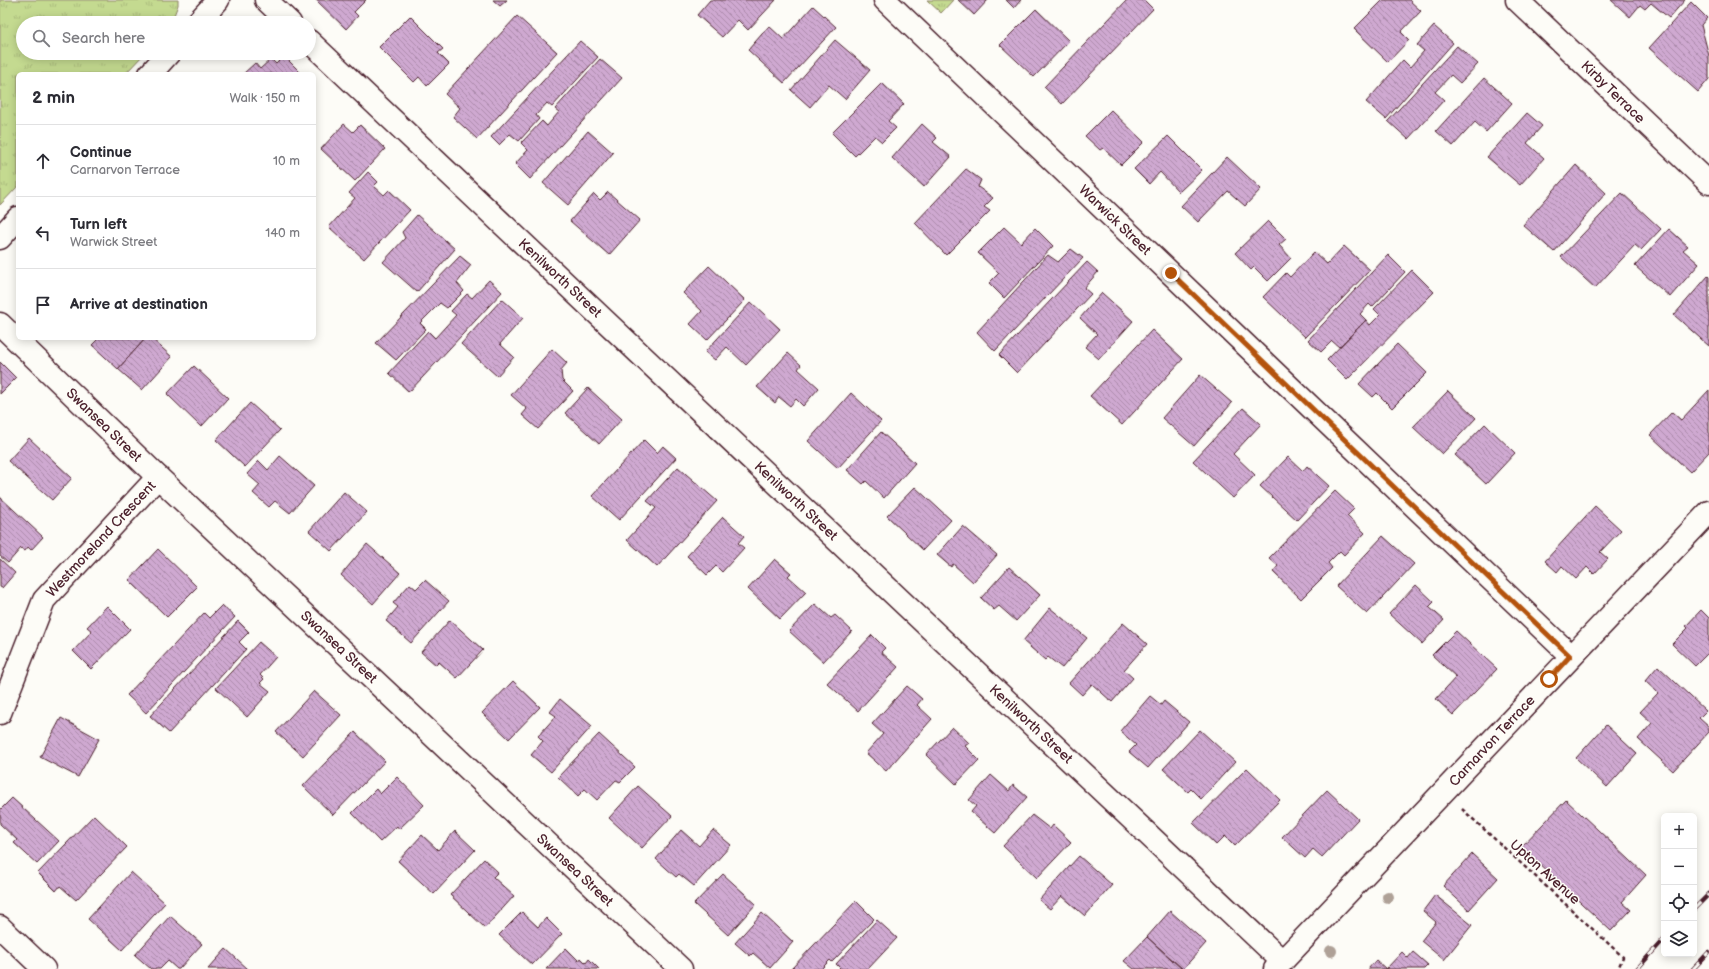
<!DOCTYPE html>
<html lang="en">
<head>
<meta charset="utf-8">
<style>
  body { margin:0; font-family:"Balsamiq Sans",sans-serif; background:#f7f7f7; color:#2b2b33 }
  .controls { position:absolute; right:12px; bottom:12px; display:grid; overflow:hidden; border-radius:6px; box-shadow:0 2px 10px #0003 }
  .controls button { width:36px; height:36px; display:grid; place-items:center; padding:0; border:0; border-bottom:1px solid #e1e1e2; background:#fff; color:#2b2b33; font:20px sans-serif }
  .stop { position:absolute; width:12px; height:12px; margin:-9px; border:3px solid #b45309; border-radius:50%; background:#fff }
  .stop.end { background:#b45309; border-color:#fff; box-shadow:0 1px 4px #0008 }
  .list { margin:0; padding:0; list-style:none }
  h2 { display:flex; justify-content:space-between; align-items:center; height:52px; margin:0; padding:0 16px; font-size:17px }
  h2 small { font-size:13px; font-weight:400; color:#7c7c81 }
  .list li { display:grid; grid-template-columns:26px 1fr auto; gap:12px; align-items:center; box-sizing:border-box; height:72px; padding:0 16px; border-top:1px solid #e1e1e2 }
  .list b { display:block; font-size:15px; white-space:nowrap }
  .list p { margin:0; font-size:13px; white-space:nowrap; color:#7c7c81 }
  .list em { font-size:13px; font-style:normal; color:#7c7c81 }
  .icon { flex:none; width:22px; height:22px; fill:none; stroke:currentColor; stroke-width:2; stroke-linecap:round; stroke-linejoin:round }
  .map { position:relative; flex:none; width:1709px; height:969px; overflow:hidden }
  .search { position:absolute; background:#fff; box-shadow:0 2px 10px #0003; left:16px; top:16px; width:300px; height:44px; display:flex; align-items:center; gap:10px; box-sizing:border-box; padding:0 14px; border-radius:22px; color:#7c7c81; font-size:15px }
  .panel { position:absolute; background:#fff; box-shadow:0 2px 10px #0003; left:16px; top:72px; width:300px; height:268px; border-radius:6px }
  .map>svg:first-child { display:block }
  .grass { fill:url(#grass-tufts); stroke:#877c5e }
  .building { fill:url(#building-back-hatch); stroke:#4a1f2b }
  .lines { fill:none; stroke-linecap:round; stroke-linejoin:round }
  .minor-casing { stroke:#4a1f2b; stroke-width:25 }
  .path { stroke:#4a1f2b; stroke-width:2.5; stroke-dasharray:4 3; stroke-linecap:butt }
  .minor { stroke:#fdfcf7; stroke-width:22 }
  .rail-casing { stroke:#4a1f2b; stroke-width:4.5 }
  .rail { stroke:#fdfcf7; stroke-width:3; stroke-dasharray:9; stroke-linecap:butt }
  .tree { fill:#afa197 }
  .route { stroke:#b45309; stroke-width:5 }
  .labels { text-anchor:middle; dominant-baseline:central; stroke-width:3; stroke-linejoin:round; paint-order:stroke }
  .street-label { font-size:14px; fill:#4a1f2b; stroke:#fdfcf7 }
</style>
</head>
<body>
<div class="map">
<svg width="1709" height="969" viewBox="0 0 1709 969">
  <defs>
    <pattern id="grass-tufts" width="24" height="20" patternUnits="userSpaceOnUse"><rect width="24" height="20" fill="#c4da90"/><path d="M3 7l-1-3M5 7V3M7 7l1-3M15 17l-1-3M17 17v-4M19 17l1-3" fill="none" stroke="#aabb7c"/></pattern>
    <pattern id="building-back-hatch" width="6" height="6" patternUnits="userSpaceOnUse"><rect width="6" height="6" fill="#cfa9d1"/><path d="M-1 5l2 2M0 0l6 6M5-1l2 2" fill="none" stroke="#aa89aa"/></pattern>
  </defs>
  <rect width="100%" height="100%" fill="#fdfcf7"/>
  <filter id="ink" filterUnits="userSpaceOnUse"><feTurbulence type="fractalNoise" baseFrequency=".025" numOctaves="2"/><feDisplacementMap in="SourceGraphic" scale="8" xChannelSelector="R" yChannelSelector="G"/><feConvolveMatrix kernelMatrix="1 2 1 2 8 2 1 2 1" color-interpolation-filters="sRGB"/></filter>
  <g filter="url(#ink)">
    <g class="grass">
      <polygon points="0,0 178,0 178,5 171,23 23,23 23,53 145,53 125,74 18,74 18,186 0,205"/>
      <polygon points="927,0 953,0 941,13"/>
    </g>
    <g class="building">
      <polygon points="316,0 366,0 354,12 358,16 346,29"/>
      <polygon points="493,0 507,0 500,6"/>
      <polygon points="710,0 776,0 748,30 738,20 722,37 697,15"/>
      <polygon points="958,0 988,0 974,15"/>
      <polygon points="1006,0 1021,0 1014,8"/>
      <polygon points="1127,0 1144,0 1153,9 1062,104 1044,87"/>
      <polygon points="1383,0 1409,0 1421,11 1401,32 1409,40 1388,62 1354,29"/>
      <polygon points="1611,0 1685,0 1669,18 1651,3 1645,9 1640,5 1630,17"/>
      <polygon points="1691,2 1707,18 1701,25 1709,56 1709,79 1698,92 1649,48"/>
      <polygon points="813,6 836,27 784,83 748,50 769,26 783,39"/>
      <polygon points="1036,9 1069,41 1034,77 1000,45"/>
      <polygon points="410,16 443,49 438,53 449,64 427,86 419,77 414,82 379,47"/>
      <polygon points="517,16 557,52 477,139 453,117 460,108 445,94"/>
      <polygon points="1434,26 1453,43 1386,119 1366,102 1403,60 1410,67 1424,51 1417,45"/>
      <polygon points="835,40 870,70 845,99 829,85 810,107 791,90"/>
      <polygon points="580,41 598,57 552,107 547,103 536,115 539,119 519,141 510,134 499,145 491,137"/>
      <polygon points="1457,46 1478,64 1460,83 1451,75 1435,92 1444,100 1408,139 1388,121"/>
      <polygon points="284,56 302,74 243,74 255,63 260,69 271,59 276,64"/>
      <polygon points="600,59 622,78 530,179 515,164 528,150 521,143 542,121 547,126 559,112 555,109"/>
      <polygon points="1484,78 1512,103 1486,132 1475,122 1453,146 1436,131"/>
      <polygon points="882,83 904,104 888,121 896,128 882,142 875,136 855,156 832,133"/>
      <polygon points="1111,110 1144,142 1121,165 1103,148 1100,150 1085,136"/>
      <polygon points="1527,113 1542,126 1527,143 1544,158 1520,185 1487,157"/>
      <polygon points="344,124 353,132 360,125 385,149 355,181 321,149"/>
      <polygon points="922,124 937,138 933,142 951,157 924,187 892,158"/>
      <polygon points="588,131 613,153 568,205 543,183"/>
      <polygon points="1168,136 1202,170 1179,192 1160,172 1149,184 1134,169"/>
      <polygon points="1227,157 1261,189 1245,206 1228,191 1198,222 1181,206"/>
      <polygon points="1576,165 1606,193 1554,252 1523,225"/>
      <polygon points="966,169 981,180 978,187 993,198 984,207 990,211 946,255 915,223"/>
      <polygon points="368,172 378,182 374,186 384,195 389,190 410,210 364,259 329,227 355,198 349,193"/>
      <polygon points="608,192 640,220 609,255 570,221 594,194 600,200"/>
      <polygon points="1622,193 1661,229 1641,250 1635,245 1595,288 1561,257"/>
      <polygon points="417,215 455,249 417,292 383,262 405,238 402,232"/>
      <polygon points="1268,221 1286,239 1279,245 1291,258 1268,281 1254,267 1251,270 1235,253"/>
      <polygon points="1004,227 1021,243 1035,228 1053,246 1004,298 989,283 999,273 978,253"/>
      <polygon points="1669,229 1688,246 1683,250 1699,264 1670,297 1635,266"/>
      <polygon points="1344,246 1370,270 1305,337 1263,297 1286,273 1290,277 1314,252 1327,264"/>
      <polygon points="1071,249 1083,258 995,351 977,332 1048,255 1058,262"/>
      <polygon points="1388,255 1405,272 1372,307 1369,304 1360,314 1366,320 1339,347 1332,341 1321,352 1308,340"/>
      <polygon points="460,256 471,265 457,283 464,291 447,308 440,303 420,323 426,329 396,360 376,343"/>
      <polygon points="1087,262 1098,272 1084,288 1091,294 1017,373 999,355"/>
      <polygon points="709,266 745,300 707,340 690,324 702,311 683,293"/>
      <polygon points="1412,270 1434,292 1347,380 1327,360 1366,320 1370,325 1380,315 1374,309"/>
      <polygon points="1708,276 1709,277 1709,346 1674,315"/>
      <polygon points="489,280 502,292 409,392 389,373 428,331 435,338 456,315 451,311 467,294 472,298"/>
      <polygon points="1102,293 1133,321 1099,359 1085,347 1097,334 1080,318"/>
      <polygon points="502,299 523,318 500,344 514,357 497,376 461,344"/>
      <polygon points="751,302 780,329 746,365 727,347 715,360 705,352"/>
      <polygon points="1152,330 1183,359 1122,425 1090,396"/>
      <polygon points="99,338 146,338 118,369 92,345"/>
      <polygon points="146,338 151,338 172,357 142,390 118,369"/>
      <polygon points="1397,344 1427,373 1392,408 1377,393 1373,397 1359,384"/>
      <polygon points="552,349 567,363 561,370 562,380 573,391 538,429 522,415 527,409 511,395"/>
      <polygon points="788,353 801,365 798,369 819,388 803,406 796,399 790,406 779,397 775,403 757,387"/>
      <polygon points="0,362 16,378 0,394"/>
      <polygon points="194,366 228,398 201,427 167,394"/>
      <polygon points="1200,375 1232,403 1194,446 1162,418"/>
      <polygon points="588,388 622,419 599,444 565,413"/>
      <polygon points="1709,390 1709,452 1690,472 1650,435 1672,412 1681,420"/>
      <polygon points="1448,391 1476,418 1442,454 1413,427"/>
      <polygon points="851,393 881,421 838,468 808,441"/>
      <polygon points="250,403 280,430 245,467 216,440"/>
      <polygon points="1243,408 1261,424 1233,454 1255,475 1233,498 1193,461"/>
      <polygon points="1485,424 1515,453 1486,484 1455,455"/>
      <polygon points="881,432 915,463 884,498 866,481 863,484 847,470"/>
      <polygon points="29,438 72,478 52,500 8,461"/>
      <polygon points="644,440 657,453 663,446 676,458 619,520 592,496"/>
      <polygon points="280,456 314,486 290,513 275,501 269,507 253,493 260,485 247,474 259,461 268,470"/>
      <polygon points="1288,457 1303,471 1307,466 1329,486 1297,520 1260,486"/>
      <polygon points="678,467 717,501 657,567 627,540 656,508 647,501"/>
      <polygon points="915,487 951,520 923,550 887,516"/>
      <polygon points="1335,491 1354,509 1347,516 1365,533 1344,555 1340,551 1328,563 1332,568 1301,599 1273,572 1278,566 1269,558"/>
      <polygon points="344,492 367,512 331,551 309,531"/>
      <polygon points="0,497 43,537 31,550 28,547 25,551 21,548 8,563 0,556"/>
      <polygon points="1595,506 1621,530 1600,552 1608,559 1594,574 1587,567 1576,579 1562,566 1557,572 1545,561"/>
      <polygon points="723,517 744,536 738,543 744,548 722,572 716,566 707,575 687,556"/>
      <polygon points="963,526 997,555 973,582 953,564 951,567 937,555"/>
      <polygon points="1383,536 1414,564 1367,614 1336,586"/>
      <polygon points="367,544 400,573 373,604 341,575"/>
      <polygon points="158,549 197,587 167,617 129,580"/>
      <polygon points="0,559 15,573 2,588 0,587"/>
      <polygon points="775,559 791,573 788,576 806,592 780,619 748,589"/>
      <polygon points="1009,567 1040,595 1016,621 999,606 994,610 981,598"/>
      <polygon points="425,580 449,601 411,643 386,621 398,607 393,603 410,584 416,589"/>
      <polygon points="1416,585 1434,602 1429,607 1444,620 1422,644 1389,614"/>
      <polygon points="815,604 831,618 835,615 852,631 823,662 789,631"/>
      <polygon points="222,605 235,617 146,713 127,695 204,613 209,618"/>
      <polygon points="107,606 130,629 91,669 73,651 92,631 87,627"/>
      <polygon points="1050,608 1087,638 1062,668 1048,657 1045,660 1023,641"/>
      <polygon points="1701,610 1709,618 1709,652 1695,666 1672,644 1688,628 1686,626"/>
      <polygon points="450,620 483,650 457,678 439,662 436,665 421,652"/>
      <polygon points="238,621 249,632 239,642 246,649 169,733 150,716"/>
      <polygon points="1123,623 1147,644 1124,670 1133,678 1112,702 1092,684 1082,695 1069,683"/>
      <polygon points="1456,631 1497,669 1453,715 1436,699 1456,677 1432,655"/>
      <polygon points="872,635 885,648 881,652 898,667 858,711 827,683"/>
      <polygon points="259,642 276,657 260,675 264,679 260,683 270,691 247,717 216,688"/>
      <polygon points="1658,666 1706,711 1699,718 1709,727 1709,732 1673,771 1638,739 1652,723 1640,712 1658,693 1645,681"/>
      <polygon points="513,681 540,707 509,739 482,713"/>
      <polygon points="907,686 922,699 917,705 932,719 886,771 866,753 883,734 872,724"/>
      <polygon points="314,691 341,715 303,756 276,732"/>
      <polygon points="1150,696 1161,705 1164,701 1189,722 1148,768 1129,752 1136,745 1120,731"/>
      <polygon points="560,699 592,726 551,772 531,755 543,741 538,736 556,716 550,712"/>
      <polygon points="61,718 99,739 78,777 40,757"/>
      <polygon points="1606,725 1637,754 1607,787 1576,758"/>
      <polygon points="952,727 969,743 965,746 979,760 956,784 926,755"/>
      <polygon points="1200,730 1235,762 1201,799 1191,789 1188,792 1163,769"/>
      <polygon points="355,732 385,761 333,815 303,786"/>
      <polygon points="599,734 635,767 620,782 616,780 597,800 585,789 578,796 558,777"/>
      <polygon points="1247,768 1280,800 1235,846 1225,836 1216,845 1193,823"/>
      <polygon points="991,775 1009,791 1013,785 1027,797 995,833 971,812 976,806 969,800"/>
      <polygon points="397,777 424,805 399,829 397,826 380,842 352,813 376,789 380,794"/>
      <polygon points="638,786 672,816 642,848 609,818"/>
      <polygon points="1327,790 1358,819 1322,857 1313,849 1305,858 1282,837"/>
      <polygon points="12,798 59,841 37,864 14,843 17,840 0,824 0,810"/>
      <polygon points="1566,800 1646,875 1622,902 1631,910 1611,931 1521,847"/>
      <polygon points="94,815 127,847 76,900 60,886 56,891 38,873"/>
      <polygon points="1032,815 1050,829 1053,825 1071,842 1037,878 1003,846"/>
      <polygon points="681,830 699,846 713,830 731,845 694,886 679,874 676,877 656,859"/>
      <polygon points="455,831 475,850 434,894 398,861 422,835 438,850"/>
      <polygon points="1472,854 1498,878 1469,910 1443,886"/>
      <polygon points="1079,856 1112,885 1085,916 1062,896 1050,909 1039,900"/>
      <polygon points="484,859 498,872 493,877 514,896 485,928 450,895"/>
      <polygon points="131,872 165,903 122,950 88,919"/>
      <polygon points="723,874 756,904 728,935 694,904"/>
      <polygon points="1435,895 1472,925 1444,960 1421,941 1436,922 1423,911"/>
      <polygon points="856,901 874,919 832,962 830,960 821,969 791,969"/>
      <polygon points="1170,911 1206,943 1183,969 1147,937"/>
      <polygon points="522,912 538,927 546,918 562,934 532,965 499,935"/>
      <polygon points="762,913 793,942 770,968 753,953 750,956 735,943"/>
      <polygon points="170,916 202,944 179,969 177,969 168,961 160,969 151,969 135,955"/>
      <polygon points="877,920 897,938 868,969 839,969 840,968 836,964"/>
      <polygon points="1147,937 1182,969 1134,969 1124,961"/>
      <polygon points="566,948 579,961 581,958 586,963 589,959 599,969 546,969"/>
      <polygon points="226,949 248,969 208,969"/>
      <polygon points="1402,952 1408,958 1413,952 1428,965 1424,969 1368,969 1376,960 1386,969"/>
    </g>
    <g class="lines">
      <defs>
        <g id="minor">
          <polyline points="266,0 290,23"/>
          <polyline points="885,0 1571,656"/>
          <polyline points="1517,0 1709,183"/>
          <polyline points="197,23 218,0"/>
          <polyline points="309,41 1282,961"/>
          <polyline points="150,74 169,53"/>
          <polyline points="0,238 18,218"/>
          <polyline points="0,324 158,477 681,969"/>
          <polyline points="0,713 44,600 158,477"/>
          <polyline points="0,927 44,969"/>
          <polyline points="1275,969 1709,512"/>
        </g>
      </defs>
      <use href="#minor" class="minor-casing"/>
      <polyline class="path" points="1462,809 1623,957 1618,969"/>
      <use href="#minor" class="minor"/>
      <defs>
        <g id="rail">
          <polyline points="1694,909 1709,894"/>
          <polyline points="1637,969 1664,939"/>
          <polyline points="1693,969 1709,952"/>
        </g>
      </defs>
      <use href="#rail" class="rail-casing"/>
      <use href="#rail" class="rail"/>
    </g>
    <g class="tree">
      <circle cx="1388" cy="897" r="6"/>
      <circle cx="1331" cy="951" r="6"/>
    </g>
  </g>
  <g class="lines" filter="url(#ink)">
    <polyline class="route" points="1171,273 1570,656 1549,679"/>
  </g>
  <g class="labels">
    <g class="street-label">
      <text transform="translate(1613 92) rotate(44)">Kirby Terrace</text>
      <text transform="translate(1115 220) rotate(44)">Warwick Street</text>
      <text transform="translate(560 278) rotate(43)">Kenilworth Street</text>
      <text transform="translate(104 425) rotate(44)">Swansea Street</text>
      <text transform="translate(796 501) rotate(43)">Kenilworth Street</text>
      <text transform="translate(101 539) rotate(-47)">Westmoreland Crescent</text>
      <text transform="translate(339 647) rotate(43)">Swansea Street</text>
      <text transform="translate(1031 724) rotate(43)">Kenilworth Street</text>
      <text transform="translate(1492 741) rotate(-47)">Carnarvon Terrace</text>
      <text transform="translate(575 870) rotate(43)">Swansea Street</text>
      <text transform="translate(1545 872) rotate(42)">Upton Avenue</text>
    </g>
  </g>
</svg>
<div class="controls">
<button>+</button>
<button>−</button>
<button><svg class="icon" aria-label="locate" viewBox="0 0 24 24"><circle cx="12" cy="12" r="6"/><path d="M12 2v4M12 18v4M2 12h4M18 12h4"/></svg></button>
<button><svg class="icon" aria-label="layers" viewBox="0 0 24 24"><path d="M12 4l9 5-9 5-9-5zM3 14l9 5 9-5"/></svg></button>
</div>
<div class="stop" style="left:1549px;top:679px"></div>
<div class="stop end" style="left:1171px;top:273px"></div>
<div class="search"><svg class="icon" aria-label="search" viewBox="0 0 24 24"><circle cx="10" cy="10" r="6"/><path d="M15 15l6 6"/></svg>Search here</div>
<section class="panel">
<h2>2 min<small>Walk · 150 m</small></h2>
<ul class="list">
<li><svg class="icon" aria-label="ahead" viewBox="0 0 24 24"><path d="M12 20V5M6 11l6-6 6 6"/></svg><div><b>Continue</b><p>Carnarvon Terrace</p></div><em>10 m</em></li>
<li><svg class="icon" aria-label="left" viewBox="0 0 24 24"><path d="M17 20v-9H6M10 6l-5 5 5 5"/></svg><div><b>Turn left</b><p>Warwick Street</p></div><em>140 m</em></li>
<li><svg class="icon" aria-label="arrive" viewBox="0 0 24 24"><path d="M6 21V4h12l-3 4 3 4H6"/></svg><div><b>Arrive at destination</b></div></li>
</ul>
</section>
</div>
</body>
</html>
